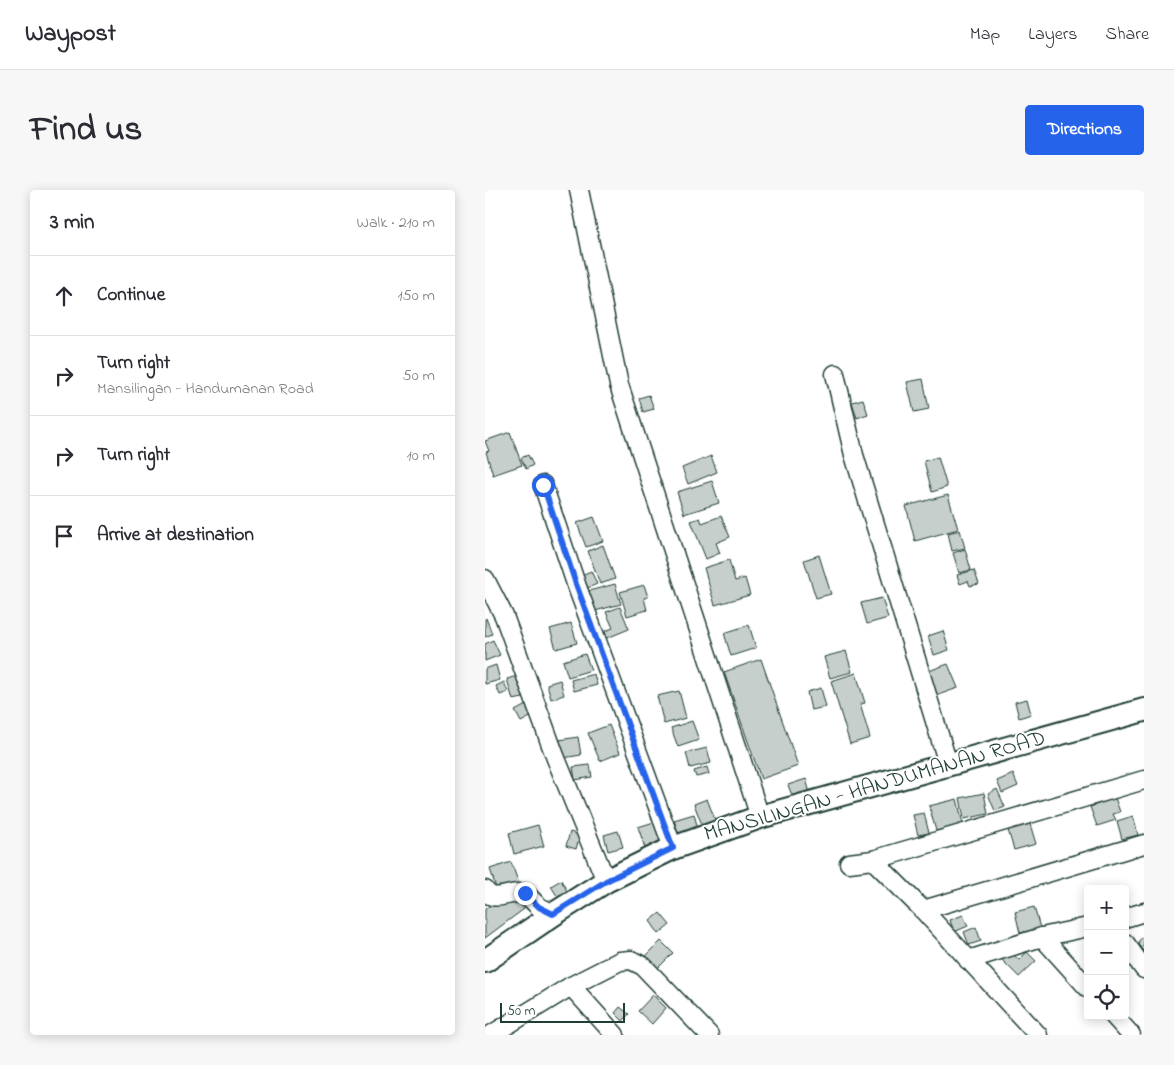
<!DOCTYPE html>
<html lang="en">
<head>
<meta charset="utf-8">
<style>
  body { margin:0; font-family:"Indie Flower",sans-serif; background:#f7f7f7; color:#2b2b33 }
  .controls { position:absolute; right:15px; bottom:15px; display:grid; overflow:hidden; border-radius:5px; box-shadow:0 2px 12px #0003 }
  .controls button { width:45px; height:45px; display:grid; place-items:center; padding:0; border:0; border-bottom:1px solid #e1e1e2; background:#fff; color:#2b2b33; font:25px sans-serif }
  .scale { position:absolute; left:15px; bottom:12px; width:125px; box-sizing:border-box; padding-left:5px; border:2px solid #1f3d34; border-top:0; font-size:14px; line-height:18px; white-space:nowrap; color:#1f3d34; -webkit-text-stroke:4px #fff; paint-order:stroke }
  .stop { position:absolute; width:15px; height:15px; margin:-11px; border:4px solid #2563eb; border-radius:50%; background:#fff }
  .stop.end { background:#2563eb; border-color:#fff; box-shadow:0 1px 5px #0008 }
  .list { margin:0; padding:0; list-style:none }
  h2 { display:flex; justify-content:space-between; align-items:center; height:65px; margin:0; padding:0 20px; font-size:21px }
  h2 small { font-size:16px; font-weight:400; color:#7c7c81 }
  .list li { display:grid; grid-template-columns:32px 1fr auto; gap:15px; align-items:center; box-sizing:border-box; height:80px; padding:0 20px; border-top:1px solid #e1e1e2 }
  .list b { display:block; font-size:19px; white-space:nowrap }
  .list p { margin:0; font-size:16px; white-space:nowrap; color:#7c7c81 }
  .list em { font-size:16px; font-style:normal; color:#7c7c81 }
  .icon { flex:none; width:28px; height:28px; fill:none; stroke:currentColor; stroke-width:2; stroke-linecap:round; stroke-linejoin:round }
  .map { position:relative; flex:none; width:659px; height:845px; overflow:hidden; border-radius:5px }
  header { display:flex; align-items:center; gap:30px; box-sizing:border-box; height:70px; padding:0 25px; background:#fff; border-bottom:1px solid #e1e1e2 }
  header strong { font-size:24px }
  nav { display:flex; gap:28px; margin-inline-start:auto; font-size:18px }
  .intro { display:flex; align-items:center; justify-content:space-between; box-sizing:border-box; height:120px; padding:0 30px }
  h1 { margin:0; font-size:35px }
  .button { padding:12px 22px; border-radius:5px; background:#2563eb; color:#fff; font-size:18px; font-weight:700 }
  main { display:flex; gap:30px; padding:0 30px }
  aside { flex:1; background:#fff; border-radius:5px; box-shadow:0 2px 12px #0003 }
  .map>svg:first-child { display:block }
  .building { fill:#c7cfcc; stroke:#1f3d34 }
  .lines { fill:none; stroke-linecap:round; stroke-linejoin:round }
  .minor-casing { stroke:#1f3d34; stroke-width:21 }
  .tertiary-casing { stroke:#1f3d34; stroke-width:26 }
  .minor { stroke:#fff; stroke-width:18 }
  .tertiary { stroke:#fff; stroke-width:22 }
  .route { stroke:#2563eb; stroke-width:6 }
  .labels { text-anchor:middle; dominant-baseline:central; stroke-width:4; stroke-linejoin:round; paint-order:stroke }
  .street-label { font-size:22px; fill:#1f3d34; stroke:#fff }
</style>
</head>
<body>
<header>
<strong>Waypost</strong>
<nav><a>Map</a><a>Layers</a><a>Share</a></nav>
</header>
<div class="intro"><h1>Find us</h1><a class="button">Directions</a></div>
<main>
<aside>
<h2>3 min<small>Walk · 210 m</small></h2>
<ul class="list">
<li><svg class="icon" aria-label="ahead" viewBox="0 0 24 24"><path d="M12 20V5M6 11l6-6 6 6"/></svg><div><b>Continue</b></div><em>150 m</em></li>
<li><svg class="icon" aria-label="right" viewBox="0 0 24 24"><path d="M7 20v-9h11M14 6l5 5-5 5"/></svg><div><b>Turn right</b><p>Mansilingan - Handumanan Road</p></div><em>50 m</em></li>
<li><svg class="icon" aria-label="right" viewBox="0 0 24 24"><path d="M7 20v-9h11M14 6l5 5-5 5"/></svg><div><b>Turn right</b></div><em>10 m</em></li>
<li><svg class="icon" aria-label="arrive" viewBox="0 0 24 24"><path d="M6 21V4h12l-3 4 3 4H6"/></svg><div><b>Arrive at destination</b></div></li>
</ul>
</aside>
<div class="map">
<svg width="659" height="845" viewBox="0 0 659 845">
  <rect width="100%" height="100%" fill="#fff"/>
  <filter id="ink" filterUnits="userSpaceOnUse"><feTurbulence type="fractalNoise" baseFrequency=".02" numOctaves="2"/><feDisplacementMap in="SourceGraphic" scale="10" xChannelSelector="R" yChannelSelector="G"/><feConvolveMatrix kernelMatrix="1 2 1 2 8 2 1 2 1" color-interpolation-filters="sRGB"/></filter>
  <g filter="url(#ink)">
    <g class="building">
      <polygon points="438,189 444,219 429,222 422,192"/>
      <polygon points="164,205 169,219 158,222 154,208"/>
      <polygon points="378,209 383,224 372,228 367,212"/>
      <polygon points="25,242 37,275 8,285 1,262 4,261 0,251"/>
      <polygon points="43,265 48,275 41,279 36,268"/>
      <polygon points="226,266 232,282 203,294 197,278"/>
      <polygon points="453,267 462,297 447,302 439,271"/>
      <polygon points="227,291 234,313 199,324 192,302"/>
      <polygon points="463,305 473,339 430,351 421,316"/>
      <polygon points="236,326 245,347 231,353 235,363 221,369 206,331 215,328 217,333"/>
      <polygon points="109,327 118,351 101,357 92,333"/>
      <polygon points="475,340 480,358 467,361 463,343"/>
      <polygon points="118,355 130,389 115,394 103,361"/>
      <polygon points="480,359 486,380 474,383 468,363"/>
      <polygon points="334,365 346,404 331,408 319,370"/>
      <polygon points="244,370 250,391 260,388 265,405 230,415 219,378"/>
      <polygon points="489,380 494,394 485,396 483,391 475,394 472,385"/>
      <polygon points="106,381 112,394 98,400 92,387"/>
      <polygon points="130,394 136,414 110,421 104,401"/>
      <polygon points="159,395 163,407 159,408 162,420 142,426 135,402"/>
      <polygon points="397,408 403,428 382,434 376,413"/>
      <polygon points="135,417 144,439 122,448 120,441 128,438 121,422"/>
      <polygon points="1,428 7,444 0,447 0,429"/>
      <polygon points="86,433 92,453 71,459 65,439"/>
      <polygon points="264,435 271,458 246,466 239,443"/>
      <polygon points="458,441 464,460 449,465 443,446"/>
      <polygon points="8,450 15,465 0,471 0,454"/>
      <polygon points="361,461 367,482 345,488 339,467"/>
      <polygon points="100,464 106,480 83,487 78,471"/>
      <polygon points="276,469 313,576 276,589 239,482"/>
      <polygon points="463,474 473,498 450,506 441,482"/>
      <polygon points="11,475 15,490 0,494 0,479"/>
      <polygon points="371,483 380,513 375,514 385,548 365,554 346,491"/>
      <polygon points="109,484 112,495 89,501 86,490"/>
      <polygon points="32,486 38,508 28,510 22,489"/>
      <polygon points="75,490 79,505 66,509 62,494"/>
      <polygon points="19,492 23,502 15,505 11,496"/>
      <polygon points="336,498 341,517 326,520 322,502"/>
      <polygon points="194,501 201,528 179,534 172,506"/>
      <polygon points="542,509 546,524 534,528 530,512"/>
      <polygon points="41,515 47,526 36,532 30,521"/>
      <polygon points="207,531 214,550 193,557 186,538"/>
      <polygon points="124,535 135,563 115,571 103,543"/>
      <polygon points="93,547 96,565 78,568 74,550"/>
      <polygon points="222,558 226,573 205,578 201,563"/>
      <polygon points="105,575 107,587 90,590 88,577"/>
      <polygon points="222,577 224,584 211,587 209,581"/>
      <polygon points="528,584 533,596 517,603 512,591"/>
      <polygon points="321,589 325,603 308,608 303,595"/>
      <polygon points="512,599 520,617 510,621 503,604"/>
      <polygon points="499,603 503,624 479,629 475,608"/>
      <polygon points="630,608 635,622 628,624 631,630 612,636 605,617"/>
      <polygon points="222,609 232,635 219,640 209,614"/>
      <polygon points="472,609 478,634 451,641 444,616"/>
      <polygon points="439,623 444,643 433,645 428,625"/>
      <polygon points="209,624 213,639 194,645 189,630"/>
      <polygon points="648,626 653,645 637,649 632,631"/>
      <polygon points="169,632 177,655 161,661 153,637"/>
      <polygon points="545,634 551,654 529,660 523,640"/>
      <polygon points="53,635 59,656 29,664 24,643"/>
      <polygon points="133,641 138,657 123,661 119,645"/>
      <polygon points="85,642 95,645 91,659 81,656"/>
      <polygon points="26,672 34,694 12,701 5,679"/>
      <polygon points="76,690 82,701 72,706 66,696"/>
      <polygon points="31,708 39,719 0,748 0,719 7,714"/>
      <polygon points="549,717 555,738 535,743 530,722"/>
      <polygon points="175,723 185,735 174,744 165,731"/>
      <polygon points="478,725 483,736 469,742 465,730"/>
      <polygon points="491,737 496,751 484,755 479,742"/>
      <polygon points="659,745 659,758 653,752"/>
      <polygon points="176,751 188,763 172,779 160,767"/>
      <polygon points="526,762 534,770 542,762 551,771 534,787 517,770"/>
      <polygon points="168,805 181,818 167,834 153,821"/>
      <polygon points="135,817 144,824 138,831 130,823"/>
    </g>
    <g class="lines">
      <defs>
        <g id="minor">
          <polyline points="94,0 134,195 275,627"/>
          <polyline points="350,184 369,265 463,574"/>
          <polyline points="58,295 91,394 188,658"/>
          <polyline points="0,389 19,426 70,566 121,691"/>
          <polyline points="388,670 438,720 553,845"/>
          <polyline points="364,673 388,670 659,590"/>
          <path d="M0,700C8,714 24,701 40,703L54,717L69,724"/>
          <polyline points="438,720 659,654"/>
          <polyline points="640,728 659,722"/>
          <polyline points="557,747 603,798"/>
          <polyline points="640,753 659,779"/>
          <polyline points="483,770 557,747 603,737"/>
          <polyline points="86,796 130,845"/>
          <polyline points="629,826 646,845"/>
          <polyline points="6,845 86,796 135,771 146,770 158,776 224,845"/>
        </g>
        <polyline id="tertiary" points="0,771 69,724 121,691 188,658 275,627 659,520"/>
      </defs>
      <use href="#minor" class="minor-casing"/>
      <use href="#tertiary" class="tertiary-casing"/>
      <use href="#minor" class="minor"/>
      <use href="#tertiary" class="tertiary"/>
    </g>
  </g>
  <g class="lines" filter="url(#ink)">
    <polyline class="route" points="40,703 54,717 68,724 121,691 188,658 91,394 58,295"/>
  </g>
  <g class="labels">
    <g class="street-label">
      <text transform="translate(390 597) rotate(-16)">MANSILINGAN - HANDUMANAN ROAD</text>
    </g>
  </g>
</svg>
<div class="controls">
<button>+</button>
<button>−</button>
<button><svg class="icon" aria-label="locate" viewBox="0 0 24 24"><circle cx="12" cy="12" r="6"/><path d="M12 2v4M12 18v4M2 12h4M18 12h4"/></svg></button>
</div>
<div class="scale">50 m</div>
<div class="stop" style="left:58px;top:295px"></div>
<div class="stop end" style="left:40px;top:703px"></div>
</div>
</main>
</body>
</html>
